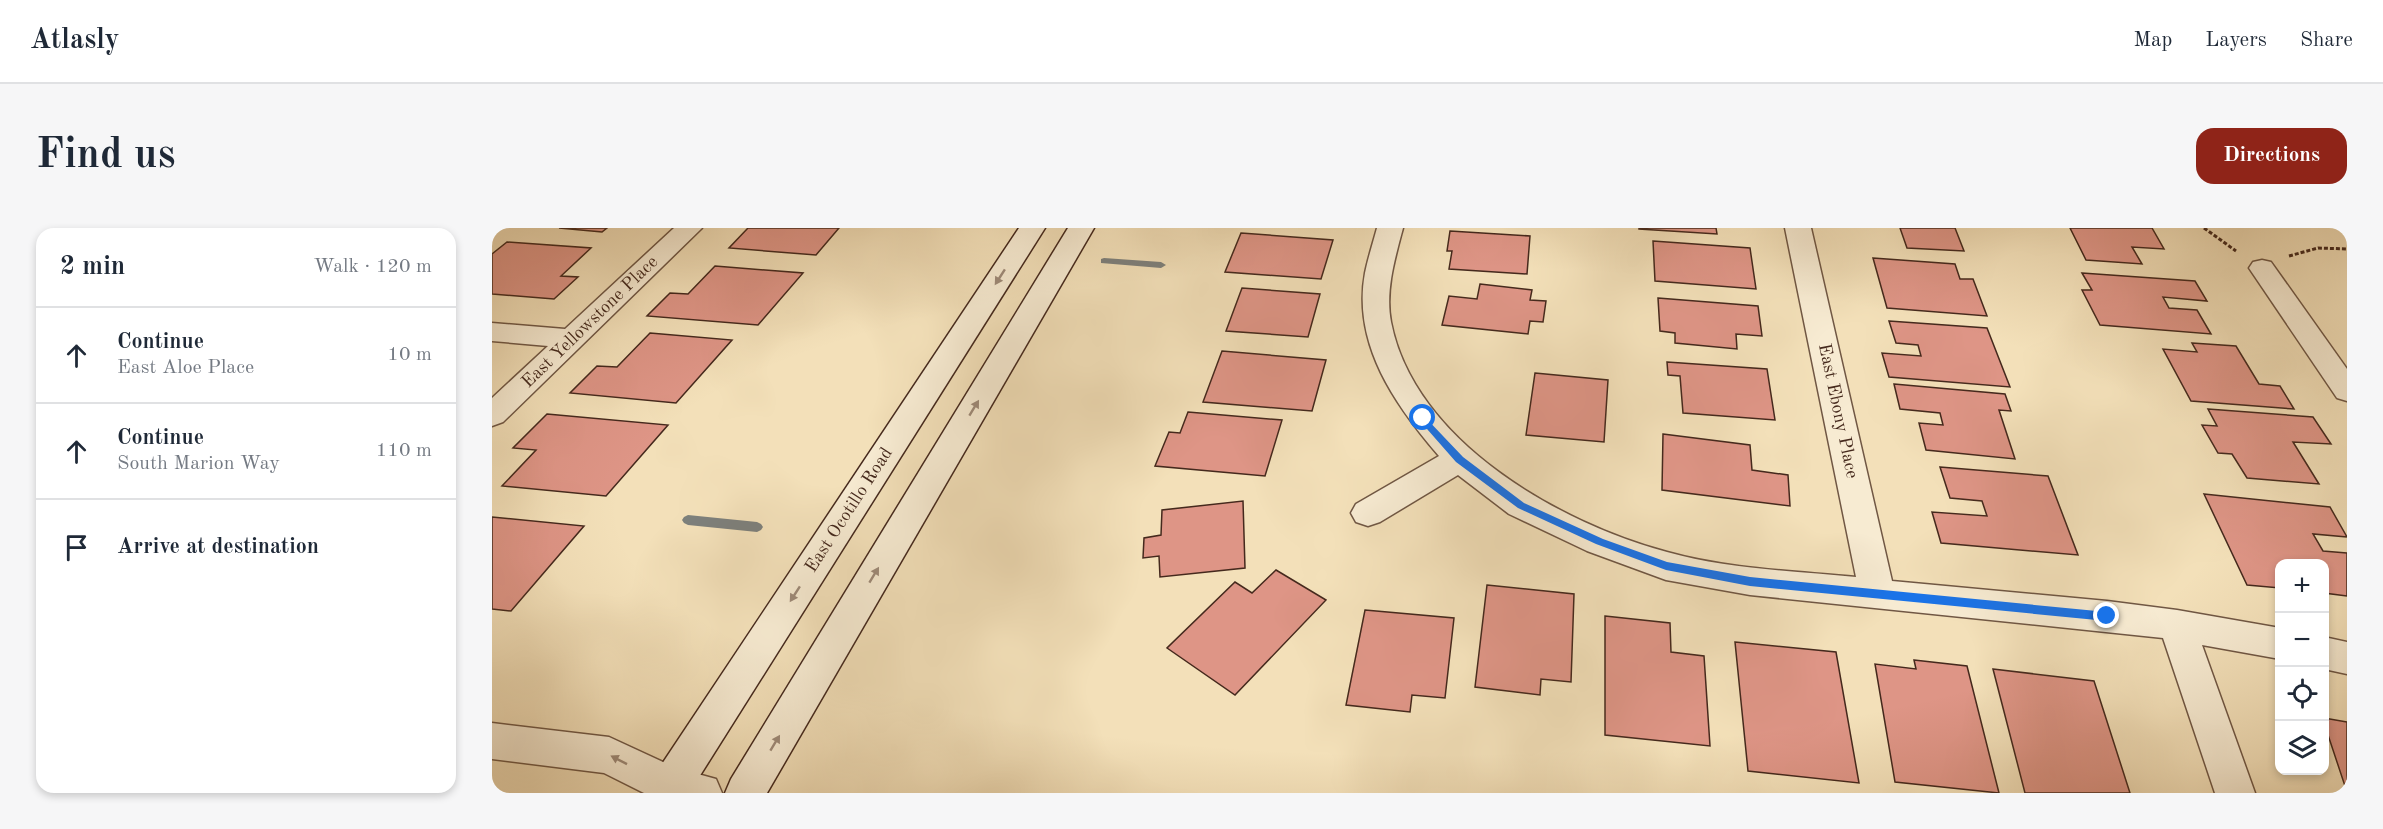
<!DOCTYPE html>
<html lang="en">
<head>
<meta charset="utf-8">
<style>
  body { margin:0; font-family:"Old Standard TT",serif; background:#f6f6f7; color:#1f2937 }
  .controls { position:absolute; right:18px; bottom:18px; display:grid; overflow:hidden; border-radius:12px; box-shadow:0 3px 9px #0003 }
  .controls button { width:54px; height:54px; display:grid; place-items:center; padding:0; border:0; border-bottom:2px solid #e0e1e3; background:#fff; color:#1f2937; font:30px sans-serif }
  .stop { position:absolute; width:18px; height:18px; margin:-14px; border:4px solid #1a73e8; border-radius:50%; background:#fff }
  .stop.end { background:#1a73e8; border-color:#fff; box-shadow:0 2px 6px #0008 }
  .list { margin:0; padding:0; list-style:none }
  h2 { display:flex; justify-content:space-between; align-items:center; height:78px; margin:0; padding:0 24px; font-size:26px }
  h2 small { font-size:20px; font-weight:400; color:#747a83 }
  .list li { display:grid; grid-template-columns:39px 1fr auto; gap:18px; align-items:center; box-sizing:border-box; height:96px; padding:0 24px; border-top:2px solid #e0e1e3 }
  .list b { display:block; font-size:22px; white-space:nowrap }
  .list p { margin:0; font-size:20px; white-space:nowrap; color:#747a83 }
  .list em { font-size:20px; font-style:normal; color:#747a83 }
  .icon { flex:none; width:33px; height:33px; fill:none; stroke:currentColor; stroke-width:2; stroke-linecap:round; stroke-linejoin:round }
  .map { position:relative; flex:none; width:1855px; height:565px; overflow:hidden; border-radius:18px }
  header { display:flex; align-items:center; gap:36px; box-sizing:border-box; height:84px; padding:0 30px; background:#fff; border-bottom:2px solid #e0e1e3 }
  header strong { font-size:28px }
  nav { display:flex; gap:33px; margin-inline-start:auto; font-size:21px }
  .intro { display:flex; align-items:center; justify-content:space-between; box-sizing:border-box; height:144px; padding:0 36px }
  h1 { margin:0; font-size:42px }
  .button { padding:15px 27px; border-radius:18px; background:#8f2418; color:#fff; font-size:21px; font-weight:700 }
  main { display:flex; gap:36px; padding:0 36px }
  aside { flex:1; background:#fff; border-radius:18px; box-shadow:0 3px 9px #0003 }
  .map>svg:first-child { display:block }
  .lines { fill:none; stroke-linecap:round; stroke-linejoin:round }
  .stream { fill:#7d807c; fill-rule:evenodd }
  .building { fill:#de9586; stroke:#45291d; stroke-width:1.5 }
  .minor-casing { stroke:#705744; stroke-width:3 }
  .secondary-casing { stroke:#45291d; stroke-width:3 }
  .path { stroke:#45291d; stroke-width:3; stroke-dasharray:4 2; stroke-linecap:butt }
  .minor { fill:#f7ebd2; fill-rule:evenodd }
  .secondary { fill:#f7ebd2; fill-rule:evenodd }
  .oneway { fill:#9e8a78 }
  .route { fill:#1a73e8 }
  .labels { text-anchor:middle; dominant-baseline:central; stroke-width:5; stroke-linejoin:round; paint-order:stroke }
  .street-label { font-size:18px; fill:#45291d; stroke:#f7ebd2 }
</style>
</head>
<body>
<header>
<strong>Atlasly</strong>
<nav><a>Map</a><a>Layers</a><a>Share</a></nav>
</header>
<div class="intro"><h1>Find us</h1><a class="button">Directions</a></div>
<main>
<aside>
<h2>2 min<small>Walk · 120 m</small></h2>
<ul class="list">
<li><svg class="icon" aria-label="ahead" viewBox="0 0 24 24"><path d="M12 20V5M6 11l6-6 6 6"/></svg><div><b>Continue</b><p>East Aloe Place</p></div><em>10 m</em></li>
<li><svg class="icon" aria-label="ahead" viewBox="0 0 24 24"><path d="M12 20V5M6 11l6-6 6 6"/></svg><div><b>Continue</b><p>South Marion Way</p></div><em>110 m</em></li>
<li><svg class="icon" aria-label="arrive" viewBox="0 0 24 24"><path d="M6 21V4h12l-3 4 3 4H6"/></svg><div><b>Arrive at destination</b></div></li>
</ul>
</aside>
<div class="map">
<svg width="1855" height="565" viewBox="0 0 1855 565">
  <rect width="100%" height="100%" fill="#f3e0b9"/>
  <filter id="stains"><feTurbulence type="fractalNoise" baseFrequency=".00333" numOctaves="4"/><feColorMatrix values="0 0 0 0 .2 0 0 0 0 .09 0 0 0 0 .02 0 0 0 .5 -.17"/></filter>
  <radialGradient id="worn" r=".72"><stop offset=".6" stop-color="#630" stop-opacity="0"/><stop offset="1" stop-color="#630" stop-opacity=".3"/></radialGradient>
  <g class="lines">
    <g class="stream">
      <polygon points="612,30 669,34 674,37 669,40 609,35 609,31"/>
      <polygon points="196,287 265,294 269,296 271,299 269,302 265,304 196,297 192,295 190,292 192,289"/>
    </g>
  </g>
  <g class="building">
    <polygon points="67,0 115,0 110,4"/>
    <polygon points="256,0 347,0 324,27 237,20"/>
    <polygon points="1147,0 1224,0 1225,6 1147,1"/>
    <polygon points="1408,0 1463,0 1472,23 1415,20"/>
    <polygon points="1578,0 1660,0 1672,21 1640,19 1650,36 1594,32"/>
    <polygon points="958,3 1038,8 1035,46 957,41 960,23 955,23"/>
    <polygon points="749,5 841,12 829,51 733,44"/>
    <polygon points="1161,13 1258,20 1264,61 1163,53"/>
    <polygon points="15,14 99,20 69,48 86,49 62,71 0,66 0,26"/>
    <polygon points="1381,30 1463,36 1468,51 1481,51 1495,88 1395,80"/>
    <polygon points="223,38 311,45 266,97 155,88 178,65 196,66"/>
    <polygon points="1590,45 1703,53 1715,73 1671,69 1677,80 1705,82 1719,106 1608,97 1590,62 1600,62"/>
    <polygon points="988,56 1040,62 1038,72 1054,73 1051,94 1038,93 1036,106 950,97 957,68 985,71"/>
    <polygon points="750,60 828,66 816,109 734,103"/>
    <polygon points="1166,70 1266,78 1270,108 1244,106 1245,121 1183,115 1183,105 1168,103"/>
    <polygon points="1397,93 1495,100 1518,159 1397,149 1390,125 1429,128 1426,117 1404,115"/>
    <polygon points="158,105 240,112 184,175 78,165 105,138 125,139"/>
    <polygon points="1700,115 1744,118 1767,156 1788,158 1802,181 1699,173 1671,121 1705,124"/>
    <polygon points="730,123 834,132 820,183 711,174"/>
    <polygon points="1175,134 1275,141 1283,192 1191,185 1188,148 1176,147"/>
    <polygon points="1043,145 1116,152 1112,214 1034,207"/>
    <polygon points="1402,156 1513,166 1519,183 1507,182 1523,231 1434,222 1427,195 1451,197 1448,185 1408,181"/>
    <polygon points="1716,181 1821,189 1839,216 1801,214 1827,256 1755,250 1740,226 1726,225 1710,197 1725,198"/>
    <polygon points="696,184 790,192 773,248 663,238 677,204 688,205"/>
    <polygon points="55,186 176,197 114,268 10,258 44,222 21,220"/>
    <polygon points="1171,206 1258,217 1260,242 1296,247 1298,278 1170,262"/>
    <polygon points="1448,239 1556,248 1586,327 1449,315 1440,284 1495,288 1490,273 1458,270"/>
    <polygon points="1712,266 1838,279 1855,309 1821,306 1831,323 1855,325 1855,368 1832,365 1832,335 1788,335 1788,360 1755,357"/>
    <polygon points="751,273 753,340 668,349 667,328 651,330 652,310 669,307 670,282"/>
    <polygon points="0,289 92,298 19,383 0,381"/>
    <polygon points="784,342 834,372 743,467 675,420 743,354 760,365"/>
    <polygon points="995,357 1082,366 1079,454 1049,451 1048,467 983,459"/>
    <polygon points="873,382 962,390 953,470 920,467 918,484 854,477"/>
    <polygon points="1113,388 1178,395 1179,424 1212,428 1218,518 1113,507"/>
    <polygon points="1243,414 1344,424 1367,555 1256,543"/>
    <polygon points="1422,432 1475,438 1507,565 1403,554 1383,436 1424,441"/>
    <polygon points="1501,441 1602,453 1638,565 1533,565"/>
    <polygon points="1832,490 1855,494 1855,564 1832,495"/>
  </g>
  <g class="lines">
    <defs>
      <g id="minor">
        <polygon points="182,0 210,0 11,194 0,198 0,170 56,118 0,113 0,95 73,101"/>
        <path d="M885,0H911C903,30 893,63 899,94C922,213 1067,295 1175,324C1235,341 1302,343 1364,349L1293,0H1319L1400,353L1615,373L1685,382L1788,400V431L1710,417L1763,565H1723L1671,410L1258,367L1174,352L1095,323L1017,286L966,247L888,294L876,298L864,294L859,285L864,276L947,228C903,177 860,116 873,45C876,30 881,15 885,0Z"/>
        <polygon points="1770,32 1779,34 1855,141 1855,173 1845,170 1757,40 1761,34"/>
        <polygon points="1832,409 1855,414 1855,446 1832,441"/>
        <polygon points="0,495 117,509 184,540 224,551 230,565 152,565 112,545 0,531"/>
      </g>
      <g id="secondary">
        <polygon points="527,0 553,0 197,565 154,565 160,551"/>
        <polygon points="576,0 602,0 275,565 233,565 239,551"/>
      </g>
    </defs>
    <use href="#minor" class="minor-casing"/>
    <use href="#secondary" class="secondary-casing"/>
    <g class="path">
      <polyline points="1712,0 1744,23"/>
      <polyline points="1797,28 1826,20 1855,21"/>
    </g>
    <use href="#minor" class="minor"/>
    <use href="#secondary" class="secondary"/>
  </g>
  <defs><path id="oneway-solid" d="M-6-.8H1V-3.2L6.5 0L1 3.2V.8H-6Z" transform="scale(1.5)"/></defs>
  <g class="oneway">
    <use href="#oneway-solid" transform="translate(508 49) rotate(123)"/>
    <use href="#oneway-solid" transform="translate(482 180) rotate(-59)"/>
    <use href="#oneway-solid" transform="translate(382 347) rotate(-59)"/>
    <use href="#oneway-solid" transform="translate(303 366) rotate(123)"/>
    <use href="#oneway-solid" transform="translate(283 515) rotate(-59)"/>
    <use href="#oneway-solid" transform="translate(127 532) rotate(-153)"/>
  </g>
  <polygon class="route" points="931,187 971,229 1032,275 1111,311 1175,334 1258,349 1615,384 1621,388 1615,393 1258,358 1174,342 1104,316 1026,280 964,234 928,193 927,190"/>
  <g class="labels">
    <g class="street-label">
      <text transform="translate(98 94) rotate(-44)">East Yellowstone Place</text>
      <text transform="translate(1346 183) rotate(78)">East Ebony Place</text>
      <text transform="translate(357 282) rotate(-57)">East Ocotillo Road</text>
    </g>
  </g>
  <rect width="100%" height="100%" filter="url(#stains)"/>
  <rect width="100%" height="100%" fill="url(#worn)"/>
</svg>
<div class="controls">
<button>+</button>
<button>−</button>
<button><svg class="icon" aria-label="locate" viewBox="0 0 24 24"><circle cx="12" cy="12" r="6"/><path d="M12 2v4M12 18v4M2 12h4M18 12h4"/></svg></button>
<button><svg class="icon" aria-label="layers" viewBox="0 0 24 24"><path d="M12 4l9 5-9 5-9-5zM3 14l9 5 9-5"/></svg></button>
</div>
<div class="stop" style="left:931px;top:190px"></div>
<div class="stop end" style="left:1615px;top:388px"></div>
</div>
</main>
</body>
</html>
